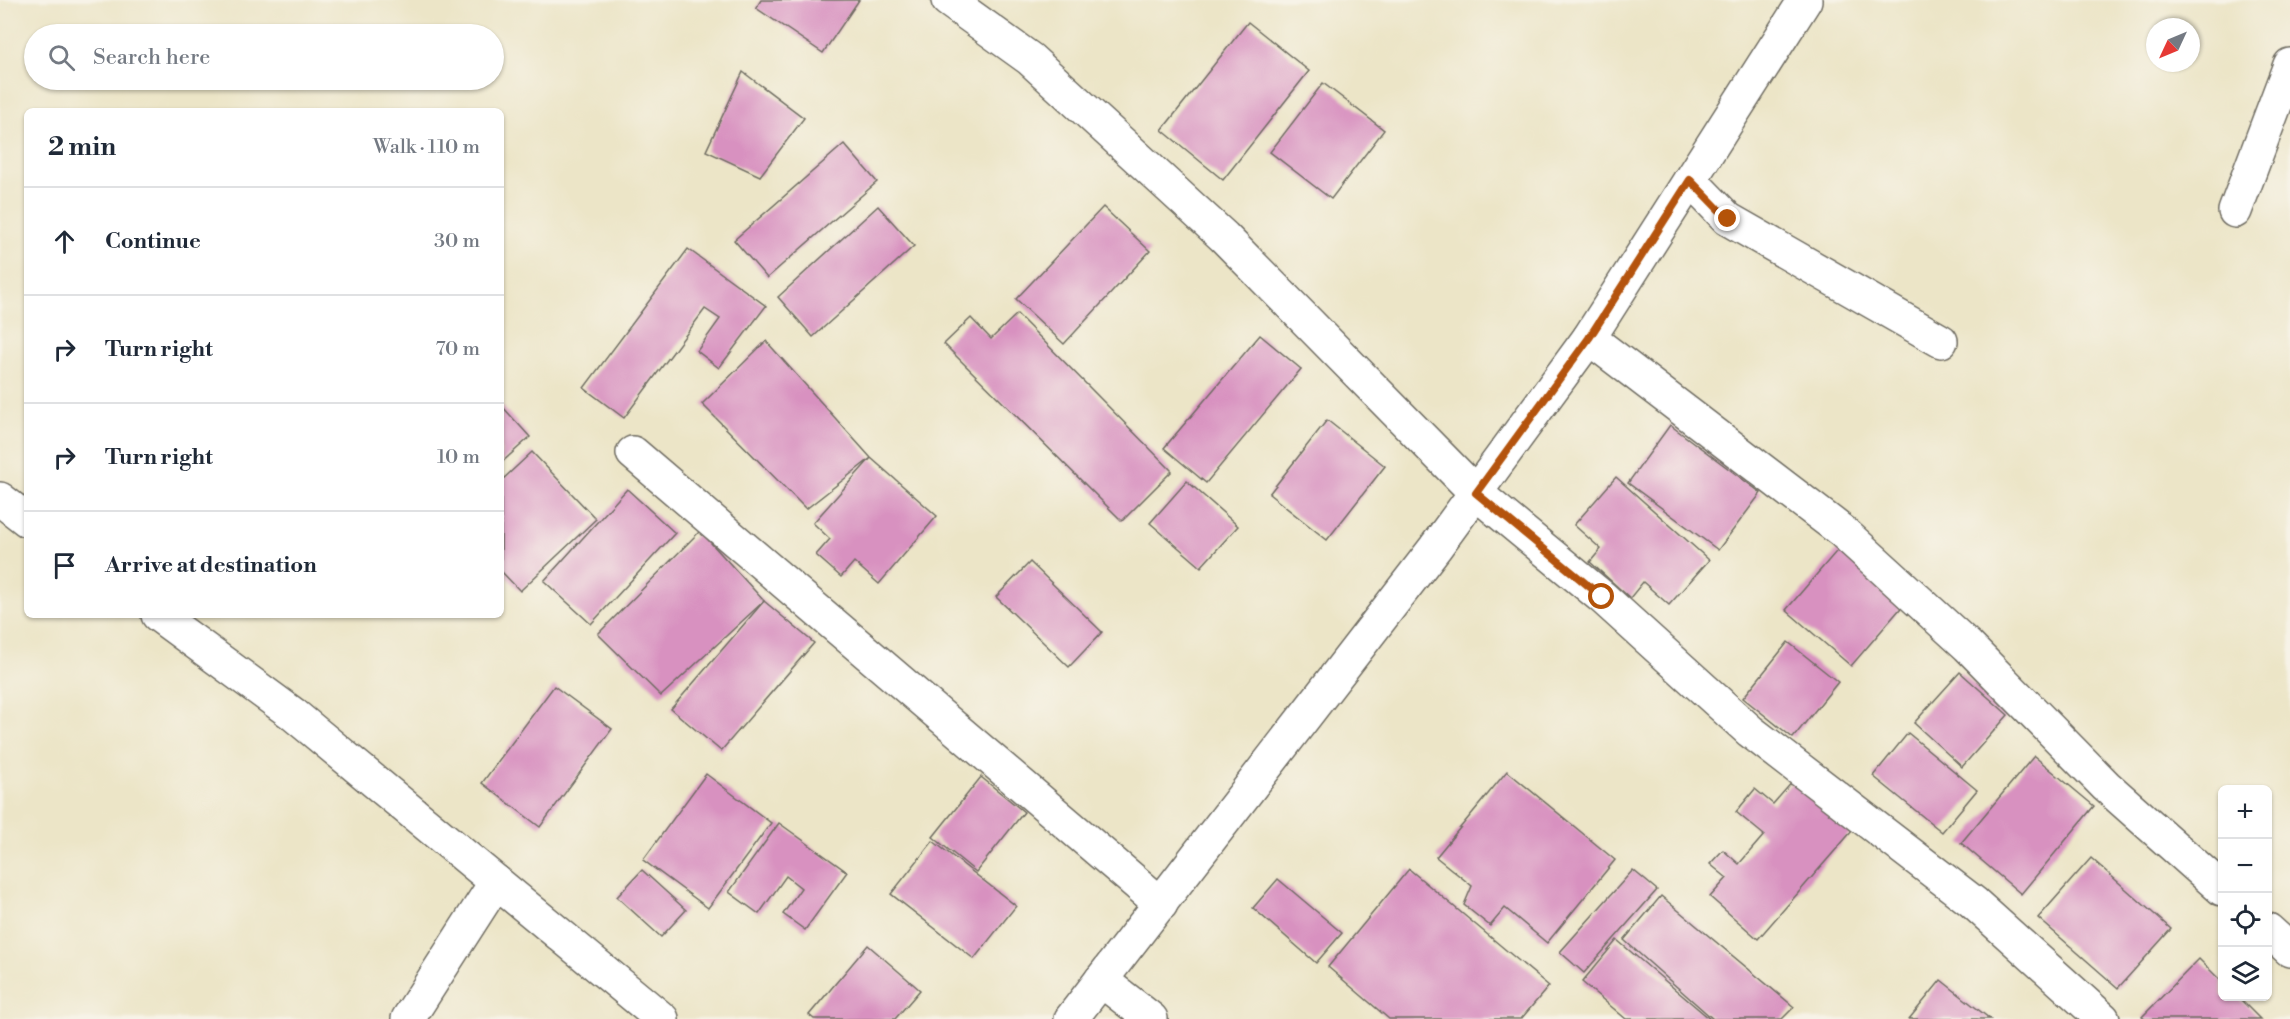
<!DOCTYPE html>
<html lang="en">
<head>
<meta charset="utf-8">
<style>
  body { margin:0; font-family:"Libre Bodoni",serif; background:#f6f6f7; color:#1f2937 }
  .controls { position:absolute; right:18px; bottom:18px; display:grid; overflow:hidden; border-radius:9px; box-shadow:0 2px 4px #0004 }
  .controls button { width:54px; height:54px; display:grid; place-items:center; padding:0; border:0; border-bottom:2px solid #e0e1e3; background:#fff; color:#1f2937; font:30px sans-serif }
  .compass { position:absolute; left:2146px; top:18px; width:54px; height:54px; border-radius:50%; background:#fff; box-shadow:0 2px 4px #0004; rotate:226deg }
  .stop { position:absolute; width:18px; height:18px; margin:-14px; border:4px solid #b45309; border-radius:50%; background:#fff }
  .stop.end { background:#b45309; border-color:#fff; box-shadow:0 2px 6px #0008 }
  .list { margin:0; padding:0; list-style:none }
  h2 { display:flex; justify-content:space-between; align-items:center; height:78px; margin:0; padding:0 24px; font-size:26px }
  h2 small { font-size:20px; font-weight:400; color:#747a83 }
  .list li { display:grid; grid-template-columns:39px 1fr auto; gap:18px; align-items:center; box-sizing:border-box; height:108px; padding:0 24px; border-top:2px solid #e0e1e3 }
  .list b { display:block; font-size:22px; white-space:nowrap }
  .list em { font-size:20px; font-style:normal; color:#747a83 }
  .icon { flex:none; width:33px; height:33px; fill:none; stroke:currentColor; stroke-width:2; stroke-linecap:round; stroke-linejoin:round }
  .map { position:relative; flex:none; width:2290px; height:1019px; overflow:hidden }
  .search { position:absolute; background:#fff; box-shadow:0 2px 4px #0004; left:24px; top:24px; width:480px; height:66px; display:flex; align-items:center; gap:15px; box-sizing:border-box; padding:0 21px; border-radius:33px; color:#747a83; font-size:22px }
  .panel { position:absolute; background:#fff; box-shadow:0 2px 4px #0004; left:24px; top:108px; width:480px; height:510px; border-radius:9px }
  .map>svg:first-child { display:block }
  .building { fill:#d891c0 }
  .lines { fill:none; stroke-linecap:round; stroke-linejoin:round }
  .minor-casing { stroke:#6f6c62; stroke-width:36 }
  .minor { stroke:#fff; stroke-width:33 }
  .route { stroke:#b45309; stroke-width:8 }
</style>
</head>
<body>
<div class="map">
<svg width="2290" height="1019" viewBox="0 0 2290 1019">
  <rect width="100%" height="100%" fill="#f7f3e8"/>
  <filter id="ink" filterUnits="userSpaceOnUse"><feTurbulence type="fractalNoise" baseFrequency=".0167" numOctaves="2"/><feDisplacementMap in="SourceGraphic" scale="12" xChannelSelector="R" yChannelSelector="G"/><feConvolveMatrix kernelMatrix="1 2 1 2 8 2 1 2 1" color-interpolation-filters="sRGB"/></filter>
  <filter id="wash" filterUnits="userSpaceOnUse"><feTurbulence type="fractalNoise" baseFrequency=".008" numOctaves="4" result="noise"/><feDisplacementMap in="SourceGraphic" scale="24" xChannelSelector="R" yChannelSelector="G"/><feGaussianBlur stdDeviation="1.35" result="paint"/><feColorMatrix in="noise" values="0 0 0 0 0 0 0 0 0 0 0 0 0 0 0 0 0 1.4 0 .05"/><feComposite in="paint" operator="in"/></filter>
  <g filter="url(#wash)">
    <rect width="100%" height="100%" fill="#ece5c7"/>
    <g id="blocks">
      <g class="building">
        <polygon points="761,0 859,0 823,53 756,8"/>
        <polygon points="1248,22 1309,71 1223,180 1162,130"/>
        <polygon points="743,72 804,118 760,176 706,151"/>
        <polygon points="1323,83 1384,130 1331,199 1270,152"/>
        <polygon points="844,144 877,182 767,278 734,240"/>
        <polygon points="878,206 914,246 813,337 778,297"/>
        <polygon points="1103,207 1150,251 1064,344 1016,299"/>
        <polygon points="688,249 766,306 719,368 697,351 720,319 705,309 624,418 584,388"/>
        <polygon points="1017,314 1172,471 1122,521 944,344 971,318 991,339"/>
        <polygon points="1260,335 1301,369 1206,483 1164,448"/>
        <polygon points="766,341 871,458 937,516 879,584 854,562 841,577 816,555 830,539 813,523 871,458 806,509 702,404"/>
        <polygon points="501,405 530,437 501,463"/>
        <polygon points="1327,420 1385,466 1327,540 1269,494"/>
        <polygon points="1670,425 1761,493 1718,550 1628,483"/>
        <polygon points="532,452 596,519 520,591 501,571 501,481"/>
        <polygon points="1616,477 1709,560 1669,605 1643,582 1630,598 1590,562 1601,549 1574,525"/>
        <polygon points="1187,481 1238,526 1201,567 1150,523"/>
        <polygon points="627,489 675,533 591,624 544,581"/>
        <polygon points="700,531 764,601 661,696 598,634"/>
        <polygon points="1841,546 1906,602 1851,666 1786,610"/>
        <polygon points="1030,562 1102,632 1069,667 996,597"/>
        <polygon points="764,601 814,643 721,751 671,709"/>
        <polygon points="1788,642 1838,682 1793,738 1743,698"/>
        <polygon points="1960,672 2008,715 1962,767 1914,723"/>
        <polygon points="554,686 612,729 540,827 482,783"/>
        <polygon points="1908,733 1977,790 1942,832 1873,776"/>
        <polygon points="2034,756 2094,806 2021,894 1961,843"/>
        <polygon points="1507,771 1615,860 1547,943 1505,908 1490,926 1464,905 1472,886 1436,857"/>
        <polygon points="706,774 771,823 708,908 643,860"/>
        <polygon points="981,777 1024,812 976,872 933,837"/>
        <polygon points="1794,780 1852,831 1758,939 1710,897 1727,878 1710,864 1723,850 1739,864 1764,835 1736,812 1755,789 1773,804"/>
        <polygon points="779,823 847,872 805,930 783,914 801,888 786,876 759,914 729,892"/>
        <polygon points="933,841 1016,906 974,959 891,894"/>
        <polygon points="2091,858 2171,929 2118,988 2038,918"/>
        <polygon points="1409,869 1549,986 1521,1019 1389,1019 1328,967"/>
        <polygon points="642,870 686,910 661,937 617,897"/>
        <polygon points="1633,870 1657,890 1584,973 1560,952"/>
        <polygon points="1278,879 1342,933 1316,963 1253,908"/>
        <polygon points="1661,896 1794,1007 1782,1019 1713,1019 1624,940"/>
        <polygon points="1617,940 1710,1019 1626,1019 1582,982"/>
        <polygon points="868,945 920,990 895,1019 814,1019 809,1015"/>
        <polygon points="2199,959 2222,982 2222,996 2237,996 2260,1019 2145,1019 2142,1017"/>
        <polygon points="1941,980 1990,1019 1909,1019"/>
      </g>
    </g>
  </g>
  <g filter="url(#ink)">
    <use href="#blocks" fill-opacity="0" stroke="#6f6c62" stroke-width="1.5"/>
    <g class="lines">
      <defs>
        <g id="minor">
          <polyline points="948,0 1030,59 1224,237 1476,493 1602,597 1750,731 1973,902 2103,1019"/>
          <polyline points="1690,180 1728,219 1941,341"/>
          <polyline points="2235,211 2290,65"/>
          <polyline points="1589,338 1843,532 1968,646 2106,786 2222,889"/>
          <polyline points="633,453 1161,904"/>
          <polyline points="0,499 27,520"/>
          <polyline points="158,615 293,714 662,1019"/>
          <polyline points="2268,930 2290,950"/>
          <polyline points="1101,980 1151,1019"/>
          <polyline points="408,1019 496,882"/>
          <polyline points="1071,1019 1435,548 1589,338 1805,0"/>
        </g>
      </defs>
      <use href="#minor" class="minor-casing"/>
      <use href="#minor" class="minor"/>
    </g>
  </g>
  <g class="lines" filter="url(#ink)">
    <polyline class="route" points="1602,597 1476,493 1589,338 1690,180 1728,219"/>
  </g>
</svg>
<div class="controls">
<button>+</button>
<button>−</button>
<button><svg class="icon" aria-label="locate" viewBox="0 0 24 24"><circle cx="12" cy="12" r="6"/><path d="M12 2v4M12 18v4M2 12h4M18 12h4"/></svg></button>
<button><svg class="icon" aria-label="layers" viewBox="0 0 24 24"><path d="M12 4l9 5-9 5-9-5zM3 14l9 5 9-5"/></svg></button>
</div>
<svg class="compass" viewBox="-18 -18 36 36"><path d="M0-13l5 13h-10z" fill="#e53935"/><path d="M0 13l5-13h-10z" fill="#747a83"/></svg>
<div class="stop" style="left:1602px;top:597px"></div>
<div class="stop end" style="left:1728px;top:219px"></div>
<div class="search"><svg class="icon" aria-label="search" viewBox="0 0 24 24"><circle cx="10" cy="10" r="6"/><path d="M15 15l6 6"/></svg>Search here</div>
<section class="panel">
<h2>2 min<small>Walk · 110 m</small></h2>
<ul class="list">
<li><svg class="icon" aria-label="ahead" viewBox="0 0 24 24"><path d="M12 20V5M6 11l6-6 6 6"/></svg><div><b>Continue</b></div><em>30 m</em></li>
<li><svg class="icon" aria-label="right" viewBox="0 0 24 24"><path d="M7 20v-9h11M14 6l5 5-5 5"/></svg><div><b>Turn right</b></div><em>70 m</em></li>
<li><svg class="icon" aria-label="right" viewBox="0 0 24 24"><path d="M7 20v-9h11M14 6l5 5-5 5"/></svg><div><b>Turn right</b></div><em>10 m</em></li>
<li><svg class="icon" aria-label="arrive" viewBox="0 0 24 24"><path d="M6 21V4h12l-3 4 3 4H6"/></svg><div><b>Arrive at destination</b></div></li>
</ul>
</section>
</div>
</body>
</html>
